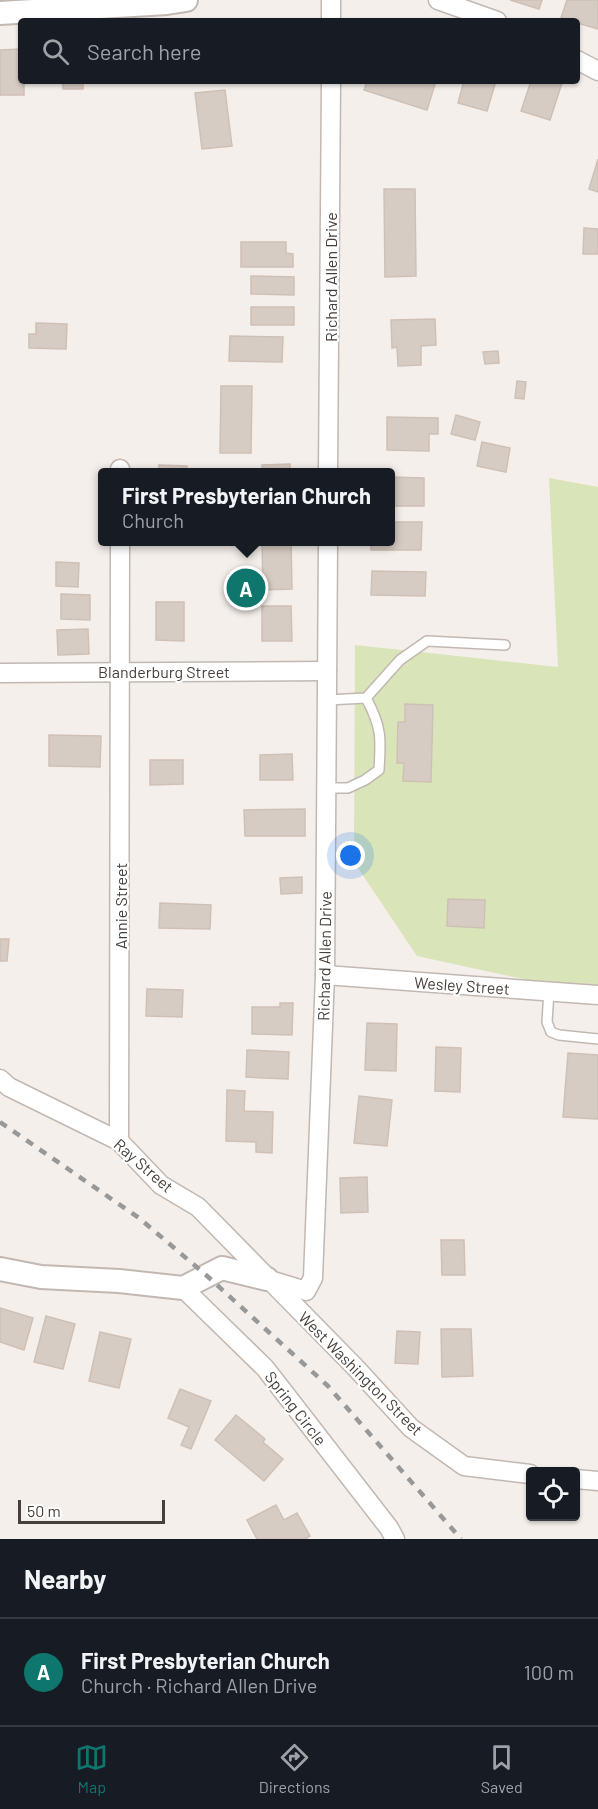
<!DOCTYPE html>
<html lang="en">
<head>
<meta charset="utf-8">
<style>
  body { margin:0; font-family:Barlow,sans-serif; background:#20242c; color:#f1f3f6 }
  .controls { position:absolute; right:18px; bottom:18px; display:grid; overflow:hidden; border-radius:6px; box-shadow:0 2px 4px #0004 }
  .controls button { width:54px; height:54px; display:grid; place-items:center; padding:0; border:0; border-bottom:2px solid #363941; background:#171b24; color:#f1f3f6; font:30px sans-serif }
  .scale { position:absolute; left:18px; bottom:15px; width:147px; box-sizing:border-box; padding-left:6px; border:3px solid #473f39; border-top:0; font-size:16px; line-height:21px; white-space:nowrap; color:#473f39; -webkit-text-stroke:4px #fff; paint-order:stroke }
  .you { position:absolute; left:351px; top:856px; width:21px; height:21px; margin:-15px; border:4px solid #fff; border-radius:50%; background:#1a73e8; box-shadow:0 0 0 9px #1a73e833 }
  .badge { display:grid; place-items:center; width:39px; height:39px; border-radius:50%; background:#0f766e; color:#fff; font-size:20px; font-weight:700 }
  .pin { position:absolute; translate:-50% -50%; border:3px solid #fff; box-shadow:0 2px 6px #0006 }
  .popup { position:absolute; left:98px; top:468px; width:297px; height:78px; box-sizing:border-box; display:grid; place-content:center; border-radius:6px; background:#171b24; filter:drop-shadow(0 2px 4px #0005); font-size:20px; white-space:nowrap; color:#9ea1a6 }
  .popup b { font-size:22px; color:#f1f3f6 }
  .popup::after { content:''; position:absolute; left:50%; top:100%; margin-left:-12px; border:12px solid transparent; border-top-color:#171b24 }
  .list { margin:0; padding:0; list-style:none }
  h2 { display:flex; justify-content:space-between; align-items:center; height:78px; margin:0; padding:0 24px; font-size:26px }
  h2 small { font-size:20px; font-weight:400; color:#9ea1a6 }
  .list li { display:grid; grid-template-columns:39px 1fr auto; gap:18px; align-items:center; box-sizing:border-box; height:108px; padding:0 24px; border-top:2px solid #363941 }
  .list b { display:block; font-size:22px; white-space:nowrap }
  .list p { margin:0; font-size:20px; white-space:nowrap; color:#9ea1a6 }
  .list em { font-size:20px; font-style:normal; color:#9ea1a6 }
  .icon { flex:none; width:33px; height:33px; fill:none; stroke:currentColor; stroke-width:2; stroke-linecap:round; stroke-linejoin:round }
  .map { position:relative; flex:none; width:598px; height:1539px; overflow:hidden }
  .search { position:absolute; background:#171b24; box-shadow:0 2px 4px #0004; left:18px; right:18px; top:18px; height:66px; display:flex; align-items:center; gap:15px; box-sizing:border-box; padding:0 21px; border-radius:6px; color:#9ea1a6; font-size:22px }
  .sheet { height:186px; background:#171b24 }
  nav { display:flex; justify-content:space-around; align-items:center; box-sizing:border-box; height:84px; border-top:2px solid #363941; background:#171b24; font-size:16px; color:#9ea1a6 }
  nav a { display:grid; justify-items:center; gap:3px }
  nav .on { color:#0f766e }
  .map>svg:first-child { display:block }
  .green { fill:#d9e4b8 }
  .building { fill:#d7ccc4; stroke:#cfc0b5; stroke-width:1.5 }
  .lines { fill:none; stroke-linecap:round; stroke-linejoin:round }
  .service-casing { stroke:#c2b8b1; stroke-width:12 }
  .minor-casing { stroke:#c2b8b1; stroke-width:21 }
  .tertiary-casing { stroke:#c2b8b1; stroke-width:26 }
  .service { stroke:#fff; stroke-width:9 }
  .minor { stroke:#fff; stroke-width:18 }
  .tertiary { stroke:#fff; stroke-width:22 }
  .rail { stroke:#989898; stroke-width:4.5; stroke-dasharray:8 8; stroke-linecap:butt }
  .labels { text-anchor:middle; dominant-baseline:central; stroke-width:4.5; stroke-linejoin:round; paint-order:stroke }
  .street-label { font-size:16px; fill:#473f39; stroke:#fff }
</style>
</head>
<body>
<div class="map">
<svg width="598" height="1539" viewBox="0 0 598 1539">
  <rect width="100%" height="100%" fill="#f4efeb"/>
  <polygon class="green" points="549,478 598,487 598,990 551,985 417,956 354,862 355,645 558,667"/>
  <g class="building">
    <polygon points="510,0 542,0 539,9"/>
    <polygon points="567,0 598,0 598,29 577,23 577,21 561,18"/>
    <polygon points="21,49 21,81 24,81 24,95 0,95 0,50"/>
    <rect x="63" y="81" width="20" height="8"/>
    <polygon points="367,81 436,81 427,110 364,90"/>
    <polygon points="464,81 496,81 487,111 458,103"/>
    <polygon points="531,81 556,81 562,83 550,120 521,111"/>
    <polygon points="225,90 232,146 202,149 195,93"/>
    <polygon points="598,159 598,192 589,189"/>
    <polygon points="384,189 415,189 416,276 385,277"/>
    <polygon points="584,228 598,229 598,254 583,254"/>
    <polygon points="241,242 286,242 286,253 293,254 293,267 241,267"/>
    <polygon points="251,276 294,277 294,295 251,294"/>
    <rect x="251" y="307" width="43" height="18"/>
    <polygon points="435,319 436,345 421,346 421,365 398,366 397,347 392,348 391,320"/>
    <polygon points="36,323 67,324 66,349 29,348 29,334 36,334"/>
    <polygon points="230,336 283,337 282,362 229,361"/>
    <polygon points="498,351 499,363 485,364 483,352"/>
    <polygon points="517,381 526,382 524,399 515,398"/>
    <polygon points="221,386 252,386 251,453 220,453"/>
    <polygon points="456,415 480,422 475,440 451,434"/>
    <polygon points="387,417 438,418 438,434 429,434 429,451 387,450"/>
    <polygon points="482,442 510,448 506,472 477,466"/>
    <polygon points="290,464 290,472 262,472 262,465"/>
    <polygon points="159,465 187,466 187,472 159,472"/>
    <polygon points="390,477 424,478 424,506 390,506"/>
    <polygon points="390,522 422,522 421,550 371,550 371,542 390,542"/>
    <polygon points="262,542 291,542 292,589 263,590"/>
    <polygon points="56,562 79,563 78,587 56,586"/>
    <polygon points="372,571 426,572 425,596 371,595"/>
    <polygon points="61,594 90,595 90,620 61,619"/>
    <polygon points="156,602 184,602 184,641 156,640"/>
    <polygon points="262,606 291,606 292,641 262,641"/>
    <polygon points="88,629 89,654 58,655 57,630"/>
    <polygon points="405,704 433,705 431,782 403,781 404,763 397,763 398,722 405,722"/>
    <polygon points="49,735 101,736 100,767 49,766"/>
    <polygon points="292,754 293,780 260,780 260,755"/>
    <polygon points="150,760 183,760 183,784 150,785"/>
    <polygon points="305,809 305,836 245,836 244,810"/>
    <polygon points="302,877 302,893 281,894 280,878"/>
    <polygon points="448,899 485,900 484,928 447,926"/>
    <polygon points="160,903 211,905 210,929 159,928"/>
    <polygon points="0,939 9,939 7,961 0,961"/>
    <polygon points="147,989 183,990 182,1017 146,1016"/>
    <polygon points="280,1003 293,1003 292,1035 252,1034 252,1007 280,1007"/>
    <polygon points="367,1023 397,1024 396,1071 365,1070"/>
    <polygon points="436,1047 461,1048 460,1092 435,1091"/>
    <polygon points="247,1050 289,1052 288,1079 246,1077"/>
    <polygon points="568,1053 598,1055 598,1119 563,1117"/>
    <polygon points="227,1090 245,1091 244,1111 273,1112 272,1153 256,1152 256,1142 226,1141"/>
    <polygon points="359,1096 392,1100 387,1146 354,1143"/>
    <polygon points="367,1177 368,1212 341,1213 340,1178"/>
    <polygon points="441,1240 464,1240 465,1275 442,1275"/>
    <polygon points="0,1308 33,1318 24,1350 0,1342"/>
    <polygon points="46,1316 75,1324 63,1369 34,1362"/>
    <polygon points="441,1329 471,1329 473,1376 442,1377"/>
    <polygon points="397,1331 420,1332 418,1364 395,1363"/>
    <polygon points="100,1332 131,1339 119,1388 89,1381"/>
    <polygon points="180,1389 211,1401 191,1449 181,1445 189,1427 168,1418"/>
    <polygon points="236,1415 265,1439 263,1442 283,1459 264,1481 215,1440"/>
    <polygon points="276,1505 284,1520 297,1513 310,1536 305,1539 257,1539 247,1520"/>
  </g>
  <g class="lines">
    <defs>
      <g id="service">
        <polyline points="327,700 366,698 400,660 427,641 505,645"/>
        <path d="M326,788H348L365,780L379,770C381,739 382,727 366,698"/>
        <polyline points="549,991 547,1022 551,1032 559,1035 598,1039"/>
      </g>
      <g id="minor">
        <polyline points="438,0 497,21"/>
        <polyline points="331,21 331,0"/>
        <polyline points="577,60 598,71"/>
        <polyline points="120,469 120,472"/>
        <polyline points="328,472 331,81"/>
        <polyline points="0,673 327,671"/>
        <polyline points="325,975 598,995"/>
        <polyline points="0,1079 9,1087 119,1141 161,1185 198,1207 355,1367 411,1428 464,1466 530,1474"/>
        <polyline points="119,1141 120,542"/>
        <polyline points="267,1279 306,1291 313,1278 325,975 328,542"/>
        <polyline points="183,1288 265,1368 389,1528 395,1539"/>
        <polyline points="576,1479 598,1481"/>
      </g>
      <g id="tertiary">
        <polyline points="0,13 167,3 186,0"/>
        <polyline points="0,1269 41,1277 119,1281 183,1288 222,1268 267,1279"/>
      </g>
    </defs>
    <use href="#service" class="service-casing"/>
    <use href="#minor" class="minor-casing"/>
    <use href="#tertiary" class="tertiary-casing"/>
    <use href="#service" class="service"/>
    <use href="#minor" class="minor"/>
    <use href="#tertiary" class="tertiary"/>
    <polyline class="rail" points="0,1122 139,1218 206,1275 328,1386 461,1539"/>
  </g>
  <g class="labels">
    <g class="street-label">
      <text transform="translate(330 277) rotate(-90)">Richard Allen Drive</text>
      <text x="164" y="671">Blanderburg Street</text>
      <text transform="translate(120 906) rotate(-90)">Annie Street</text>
      <text transform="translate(324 956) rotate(-89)">Richard Allen Drive</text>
      <text transform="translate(462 985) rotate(4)">Wesley Street</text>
      <text transform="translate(144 1165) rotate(41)">Ray Street</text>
      <text transform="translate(361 1373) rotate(45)">West Washington Street</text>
      <text transform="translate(296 1408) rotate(52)">Spring Circle</text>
    </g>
  </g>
</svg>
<div class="controls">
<button><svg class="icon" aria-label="locate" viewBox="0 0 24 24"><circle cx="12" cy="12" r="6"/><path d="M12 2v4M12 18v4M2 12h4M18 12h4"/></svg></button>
</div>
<div class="scale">50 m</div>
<div class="you"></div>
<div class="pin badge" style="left:246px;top:588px">A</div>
<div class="popup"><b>First Presbyterian Church</b>Church</div>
<div class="search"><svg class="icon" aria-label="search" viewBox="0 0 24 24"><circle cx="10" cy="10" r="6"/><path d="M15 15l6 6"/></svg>Search here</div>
</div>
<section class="sheet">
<h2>Nearby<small></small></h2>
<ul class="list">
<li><span class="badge">A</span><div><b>First Presbyterian Church</b><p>Church · Richard Allen Drive</p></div><em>100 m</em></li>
</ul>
</section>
<nav>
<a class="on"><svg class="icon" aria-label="map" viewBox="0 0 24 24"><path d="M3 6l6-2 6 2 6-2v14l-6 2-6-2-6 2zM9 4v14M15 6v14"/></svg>Map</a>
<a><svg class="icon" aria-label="directions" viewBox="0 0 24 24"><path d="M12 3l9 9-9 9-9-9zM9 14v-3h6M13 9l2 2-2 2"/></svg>Directions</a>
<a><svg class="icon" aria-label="saved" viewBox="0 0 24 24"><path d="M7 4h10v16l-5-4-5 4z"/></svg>Saved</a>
</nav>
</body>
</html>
